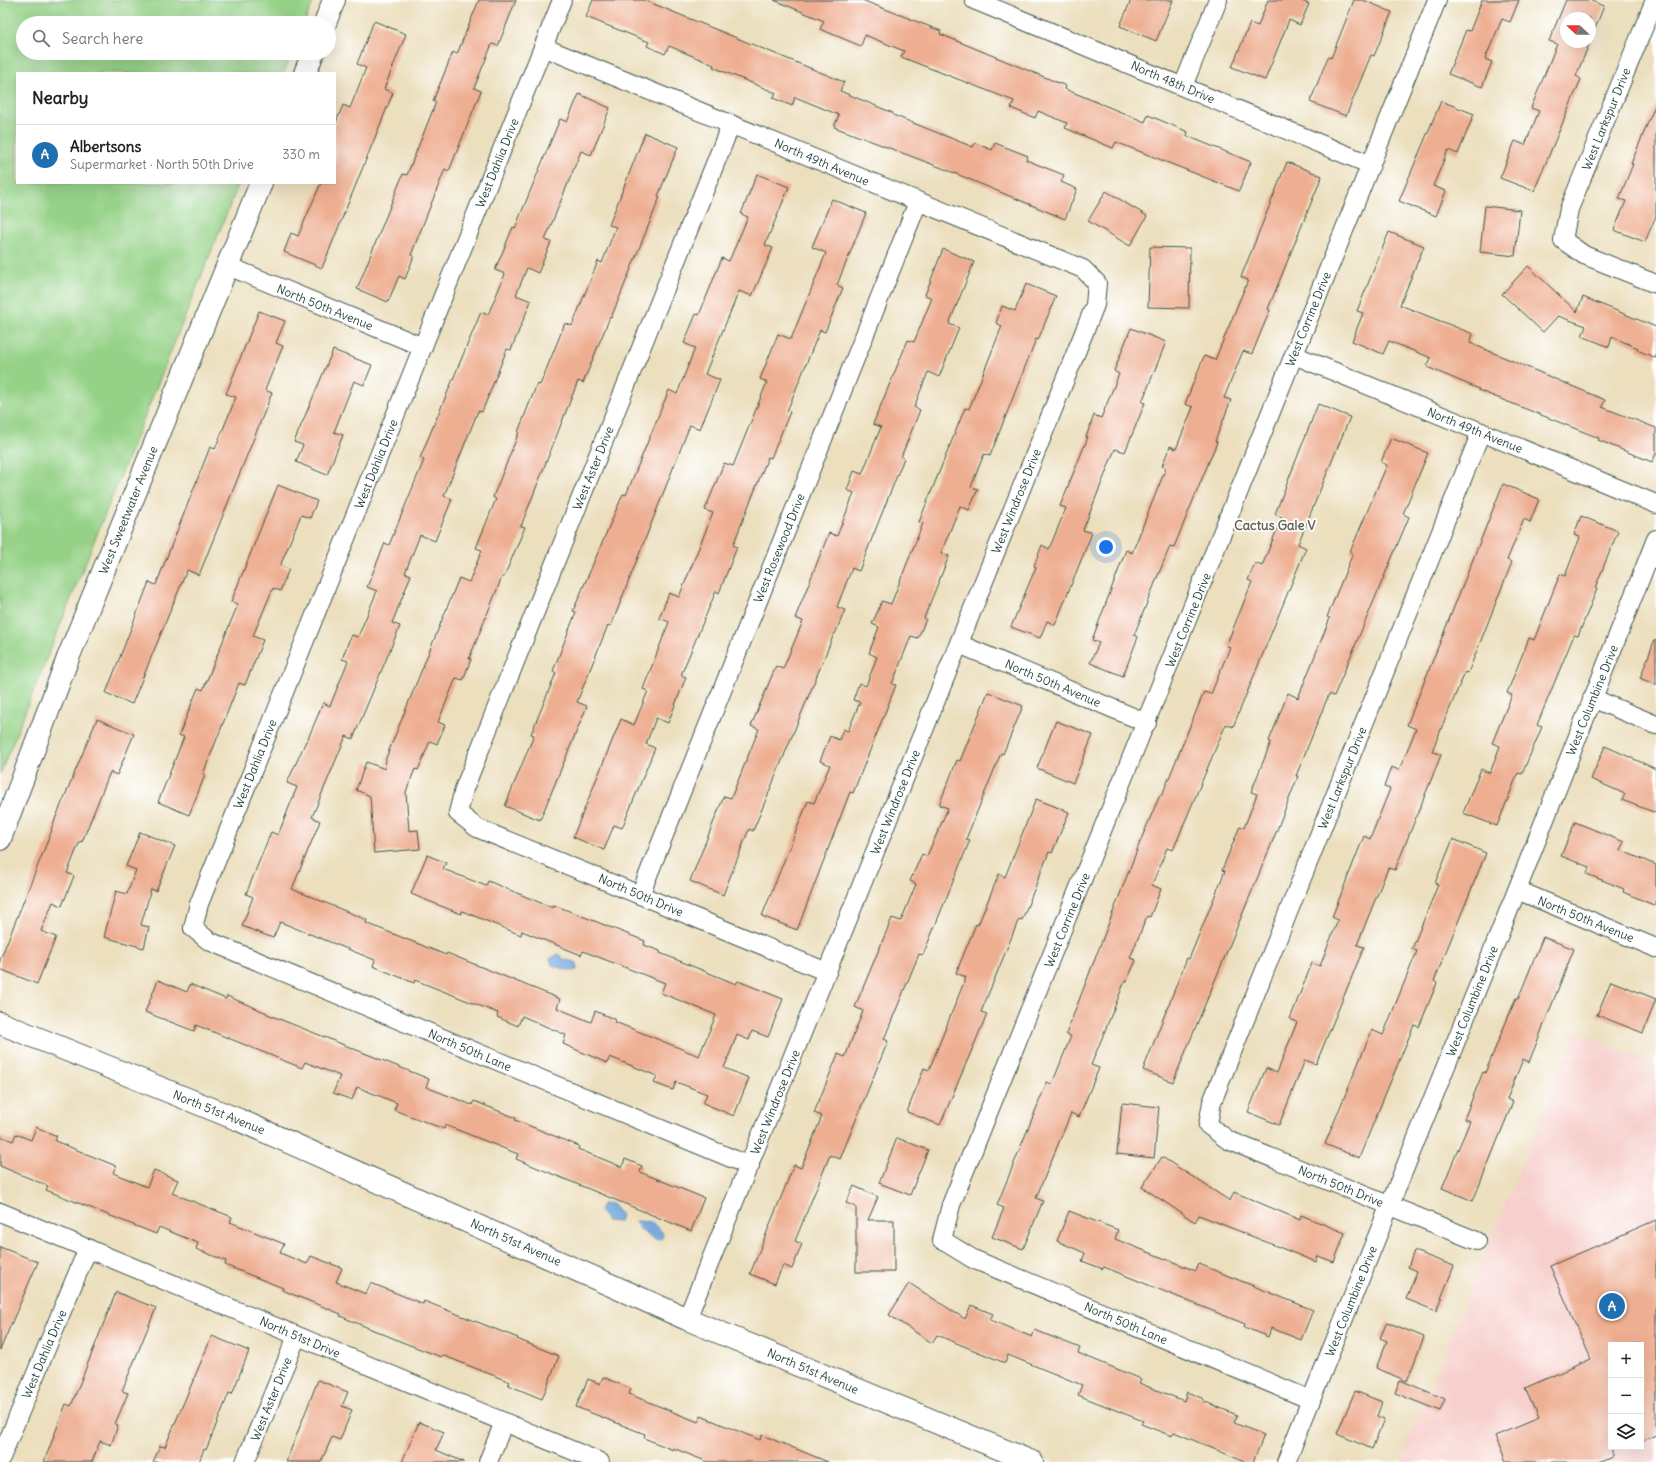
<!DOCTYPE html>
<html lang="en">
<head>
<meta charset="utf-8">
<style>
  body { margin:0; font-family:Delius,sans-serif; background:#f6f6f6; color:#222 }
  .controls { position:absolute; right:12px; bottom:12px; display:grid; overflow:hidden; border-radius:0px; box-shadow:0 4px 16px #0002 }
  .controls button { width:36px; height:36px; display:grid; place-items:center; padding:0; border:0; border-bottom:1px solid #e0e0e0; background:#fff; color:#222; font:20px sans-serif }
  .compass { position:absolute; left:1560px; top:12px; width:36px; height:36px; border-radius:50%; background:#fff; box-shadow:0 4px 16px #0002; rotate:292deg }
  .you { position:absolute; left:1106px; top:547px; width:14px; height:14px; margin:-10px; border:3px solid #fff; border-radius:50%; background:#1a73e8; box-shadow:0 0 0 6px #1a73e833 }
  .badge { display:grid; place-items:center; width:26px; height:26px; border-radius:50%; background:#1f6fb2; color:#fff; font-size:13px; font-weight:700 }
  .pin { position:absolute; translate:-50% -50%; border:2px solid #fff; box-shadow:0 1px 4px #0006 }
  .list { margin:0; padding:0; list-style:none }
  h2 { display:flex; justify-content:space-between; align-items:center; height:52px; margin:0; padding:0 16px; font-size:17px }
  h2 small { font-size:13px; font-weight:400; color:#767676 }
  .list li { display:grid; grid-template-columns:26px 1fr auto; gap:12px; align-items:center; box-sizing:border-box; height:60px; padding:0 16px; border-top:1px solid #e0e0e0 }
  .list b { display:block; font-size:15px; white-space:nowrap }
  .list p { margin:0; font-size:13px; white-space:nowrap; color:#767676 }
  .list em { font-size:13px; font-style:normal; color:#767676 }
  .icon { flex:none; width:22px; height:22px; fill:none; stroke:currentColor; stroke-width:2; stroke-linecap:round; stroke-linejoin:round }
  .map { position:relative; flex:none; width:1656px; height:1462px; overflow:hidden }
  .search { position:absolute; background:#fff; box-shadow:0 4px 16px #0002; left:16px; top:16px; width:320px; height:44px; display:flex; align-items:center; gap:10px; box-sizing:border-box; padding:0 14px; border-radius:22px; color:#767676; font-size:15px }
  .panel { position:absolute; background:#fff; box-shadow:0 4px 16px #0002; left:16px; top:72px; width:320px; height:112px; border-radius:0px }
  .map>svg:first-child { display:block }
  .built { fill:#f7d0cd; fill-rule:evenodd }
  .green { fill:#95d287; stroke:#5a885e }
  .water { fill:#77aae3; stroke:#4b748c }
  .building { fill:#eeae91 }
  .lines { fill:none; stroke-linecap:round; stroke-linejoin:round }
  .street-casing { stroke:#3e5549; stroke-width:20 }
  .secondary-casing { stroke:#3e5549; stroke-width:24 }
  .primary-casing { stroke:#3e5549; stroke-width:24 }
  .street { stroke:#fff; stroke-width:18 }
  .secondary { stroke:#fff; stroke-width:22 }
  .primary { stroke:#fff; stroke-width:22 }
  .labels { text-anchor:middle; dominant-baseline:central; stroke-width:3.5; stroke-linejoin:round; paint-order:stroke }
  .street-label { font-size:12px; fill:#1f3d34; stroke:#fff }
  .neighbourhood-label { font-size:13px; font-weight:bold; fill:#676555; stroke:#fff }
</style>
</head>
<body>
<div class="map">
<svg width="1656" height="1462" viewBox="0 0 1656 1462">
  <rect width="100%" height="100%" fill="#fff"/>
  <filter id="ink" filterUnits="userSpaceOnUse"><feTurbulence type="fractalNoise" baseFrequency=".025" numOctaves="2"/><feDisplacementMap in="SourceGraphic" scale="8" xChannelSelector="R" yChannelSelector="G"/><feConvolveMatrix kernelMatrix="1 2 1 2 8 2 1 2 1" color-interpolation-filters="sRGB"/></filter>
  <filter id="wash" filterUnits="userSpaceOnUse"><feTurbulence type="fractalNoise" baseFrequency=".012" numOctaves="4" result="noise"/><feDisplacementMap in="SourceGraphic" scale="16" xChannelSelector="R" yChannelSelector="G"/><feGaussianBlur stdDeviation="0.9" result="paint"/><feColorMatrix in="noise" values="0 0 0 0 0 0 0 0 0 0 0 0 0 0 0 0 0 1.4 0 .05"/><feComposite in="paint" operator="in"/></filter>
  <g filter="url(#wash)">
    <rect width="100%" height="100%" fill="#ecdfbe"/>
    <path class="built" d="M1576,1032L1656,1065V1462H1400ZM1611,1345H1641V1447H1611Z"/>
    <polygon class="green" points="0,0 314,0 304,23 23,23 23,53 292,53 284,73 17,73 17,183 239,183 0,774"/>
    <g class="water">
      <polygon points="558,954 564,959 577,963 577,970 571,971 552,965 550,959"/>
      <polygon points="602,1204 612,1204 621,1215 619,1222 607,1221 600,1211"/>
      <path d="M635,1221L651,1222L663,1233L662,1238L657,1240C647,1235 640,1231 635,1221Z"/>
    </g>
    <g id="blocks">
      <g class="building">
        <polygon points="479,0 516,0 498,46 492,44 474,88 481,91 449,171 445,169 411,255 414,256 405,279 399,276 388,302 357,289 403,174 407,175 436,102 433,101 453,52 457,54"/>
        <polygon points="593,0 644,0 844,82 840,91 893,113 893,115 973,147 975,143 992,150 995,143 1028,156 1026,160 1064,175 1061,182 1077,189 1065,219 942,168 834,127 839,115 795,97 792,106 773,98 776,93 713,67 714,65 669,46 665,54 647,46 649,42 586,17"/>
        <polygon points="774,0 862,0 941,31 940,34 1066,86 1065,89 1145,122 1148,115 1188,132 1187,136 1251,162 1239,191 1116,142 1113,148 1065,128 1067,123 1038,111 1035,118 1011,108 1014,101 901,57 904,51 865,35 861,46 820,29 824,21"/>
        <polygon points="1131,0 1173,0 1156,41 1120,26"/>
        <polygon points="1268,0 1299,0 1309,4 1300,25 1289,20 1265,80 1232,67 1250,23 1258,26"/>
        <polygon points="1354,0 1363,0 1392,12 1374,56 1371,55 1346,116 1310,102 1328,57 1331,58"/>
        <polygon points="1482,0 1519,0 1510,22 1502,19 1485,59 1492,62 1482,87 1448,74 1466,30 1470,31"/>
        <polygon points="1566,0 1589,0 1604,6 1590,41 1590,18 1566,18 1566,42 1590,42 1576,76 1581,79 1534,191 1500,178 1515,141 1525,145 1539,111 1531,108 1557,44 1549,41"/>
        <polygon points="374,21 406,34 384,89 393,93 322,268 284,252 291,233 298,236 321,183 335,183 335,125 343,105 350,108 366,68 357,64"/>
        <polygon points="579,94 610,108 591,155 581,151 545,240 551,242 538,273 527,268 516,295 531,301 511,350 507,349 482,412 478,411 444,496 452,499 435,541 420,535 405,573 411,575 392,623 400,626 353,739 346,736 312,817 320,821 292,889 367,920 366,923 446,955 447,953 560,999 557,1008 591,1022 595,1011 616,1020 615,1022 699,1056 716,1015 661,993 665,983 583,951 581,955 522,931 521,935 462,911 461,914 411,894 427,855 446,863 443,869 486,886 488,881 553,908 554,905 645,941 644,945 660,951 660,953 736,984 738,981 783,999 768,1037 752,1031 749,1040 737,1035 724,1068 749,1078 734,1116 703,1103 707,1094 676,1082 673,1090 654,1083 657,1076 610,1057 607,1063 563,1044 566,1035 522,1016 518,1026 497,1017 498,1013 415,980 414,983 373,966 375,960 280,922 273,938 242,926 253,897 246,894 271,832 278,835 297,787 287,783 306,741 307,741 323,703 330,706 348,661 342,659 351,635 358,637 377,591 367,587 385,543 389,545 424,460 420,458 481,312 488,315 505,274 495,270 513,227 515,228 560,119 567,122"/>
        <polygon points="1441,101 1474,114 1458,154 1448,150 1433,186 1446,191 1436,216 1399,201"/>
        <polygon points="1656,103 1656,216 1645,242 1614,230 1626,201 1619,199 1633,164 1631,164"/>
        <polygon points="645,133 678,147 658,196 660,197 611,318 610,317 583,383 578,381 521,526 525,527 504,577 502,577 469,659 471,659 463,680 456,678 438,722 445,725 437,744 430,741 418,770 415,769 406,792 409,831 418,830 420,849 374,853 370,796 356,790 366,762 385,769 386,758 459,578 469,582 482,550 476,548 496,499 493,497 519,432 518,432 537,384 540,385 565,323 572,326 598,261 602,263 616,227 609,225"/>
        <polygon points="1287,162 1322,176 1268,309 1270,310 1252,354 1243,351 1224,398 1231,400 1215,441 1217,442 1174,547 1170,546 1134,635 1138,637 1123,676 1090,663 1099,643 1092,640 1126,550 1132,553 1166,468 1162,466 1170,446 1176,449 1193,407 1185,404 1204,356 1215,360 1248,280 1241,277"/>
        <polygon points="757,174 789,187 765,245 773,248 752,296 739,291 705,374 720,380 700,429 690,425 611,626 608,625 577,702 587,706 540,820 505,806 534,735 531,734 556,673 553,671 576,612 573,611 623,494 626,495 669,390 677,394 695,348 684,343 696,314 699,315 722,258 729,261 748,217 741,214"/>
        <polygon points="1106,191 1147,216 1130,246 1088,221"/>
        <polygon points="832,199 866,213 837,285 843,288 825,332 820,330 787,411 790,412 771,458 768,457 733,545 737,547 719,593 716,591 681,675 686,677 668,723 656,718 646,744 655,748 622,828 614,825 604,850 573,837 621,719 634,725 648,691 643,689 669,622 659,618 669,593 679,597 713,513 705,510 724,463 733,466 767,382 760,379 778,334 791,339 826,253 812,247"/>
        <polygon points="1485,206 1520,210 1515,256 1480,252"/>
        <polygon points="1389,232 1424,246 1400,305 1473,334 1470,343 1605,400 1602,407 1656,428 1656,454 1652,462 1598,440 1599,438 1478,390 1479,389 1427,367 1431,358 1389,341 1383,354 1352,341 1363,313 1357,311"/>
        <polygon points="1150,247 1190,248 1189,308 1148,307"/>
        <polygon points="943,249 974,262 949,324 959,328 939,377 928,372 914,407 920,410 901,457 904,458 859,571 852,568 837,607 845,610 835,634 834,634 753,831 749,829 723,895 690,881 724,796 731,798 759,729 751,726 776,666 783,669 803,621 795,618 829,533 837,536 854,493 847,490 854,471 862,474 881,427 873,424 908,340 914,342 932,298 925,295"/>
        <polygon points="1528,266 1577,312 1583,297 1656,327 1656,358 1637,350 1638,348 1612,337 1609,347 1582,336 1586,326 1558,316 1543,332 1502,294"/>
        <polygon points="1026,284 1056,296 1038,340 1036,339 990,456 984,454 971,487 978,489 969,510 960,506 941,553 949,556 924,618 926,619 918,638 911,636 892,684 896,685 853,793 850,792 797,930 762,916 808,801 814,803 830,765 820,761 830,736 839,740 843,729 848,731 860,702 853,700 859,683 866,686 877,657 869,653 879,627 872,624 882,601 891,604 923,523 919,522 965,408 969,409 1002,326 996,323 1002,306 1015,311"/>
        <polygon points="259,311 285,321 276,343 283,346 265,390 272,393 199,575 187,570 132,704 106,693 149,582 156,585 210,447 215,449 236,397 226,394"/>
        <polygon points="1131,328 1166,342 1142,402 1145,403 1125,452 1115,449 1083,530 1092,533 1055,625 1047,621 1040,638 1011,627 1036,567 1034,566 1042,545 1049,549 1066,508 1060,506 1088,437 1086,437 1094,415 1101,418 1119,374 1114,371"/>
        <polygon points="333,350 372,365 364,385 354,381 334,432 343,435 327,475 296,462 303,445 294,442"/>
        <polygon points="1318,404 1350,417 1298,544 1306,548 1233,727 1226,724 1173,850 1167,848 1152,885 1161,889 1150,917 1147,916 1130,958 1136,960 1127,981 1125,981 1091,1065 1099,1068 1079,1117 1071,1113 1036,1198 1043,1201 1023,1249 992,1237 1004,1208 997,1205 1047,1082 1052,1084 1071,1036 1066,1034 1142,837 1160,795 1162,795 1204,692 1211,694 1230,647 1226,646 1252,582 1248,580 1255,563 1262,566 1282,517 1275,514"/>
        <polygon points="1391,438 1428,453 1403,514 1409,517 1334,696 1329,694 1296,776 1298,776 1273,840 1173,1082 1143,1070 1187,958 1189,959 1225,871 1222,870 1240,826 1244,828 1257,794 1251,792 1271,742 1269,741 1288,693 1298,698 1330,618 1327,617 1353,553 1350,552 1387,465 1381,462"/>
        <polygon points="1503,484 1539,499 1530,522 1524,519 1507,560 1512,562 1468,673 1465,672 1432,751 1441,755 1395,870 1388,868 1357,945 1364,947 1316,1064 1305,1060 1279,1125 1248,1112 1266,1068 1277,1073 1297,1022 1290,1019 1312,963 1320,966 1338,920 1332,917 1364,836 1370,839 1390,789 1384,787 1391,767 1399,770 1416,729 1407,725"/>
        <polygon points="278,485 317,501 310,518 301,515 280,566 289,569 280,591 273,588 253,636 263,640 245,685 239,683 203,774 205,775 189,815 158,802 184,737 179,735 198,688 203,690 238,604 231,602"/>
        <polygon points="1581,516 1618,531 1595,588 1597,589 1578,636 1574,635 1537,725 1542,727 1522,774 1518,773 1497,826 1463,813 1481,769 1490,773 1500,746 1492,743 1512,695 1507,693 1529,638 1534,640 1560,574 1565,576 1580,537 1574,535"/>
        <polygon points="1655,639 1656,640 1656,685 1640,678"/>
        <polygon points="988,692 1023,706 1003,754 1001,753 966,839 970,840 923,955 919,954 884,1039 888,1041 840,1159 830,1155 795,1241 802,1244 792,1269 783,1265 775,1284 750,1274 794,1165 801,1168 822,1116 814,1113 838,1054 845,1057 863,1011 855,1007 892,918 901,921 916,884 910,881 922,854 927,856 948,808 939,805 957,760 960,761"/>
        <polygon points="97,719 134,734 117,775 110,772 82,842 80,841 67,873 74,876 62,906 53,902 41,931 56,937 37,984 0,969 0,960 52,830 51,829"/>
        <polygon points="1056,721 1093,735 1073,783 1037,768"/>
        <polygon points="1605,746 1656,769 1656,813 1622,800 1625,794 1591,779"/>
        <polygon points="1036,799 1069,812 1052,853 1049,852 1022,920 1019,919 981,1012 987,1014 940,1125 907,1112 924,1068 929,1070 966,977 956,973 976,924 978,925 999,874 1005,877"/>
        <polygon points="1575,822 1624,842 1620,850 1656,865 1656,906 1623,892 1624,889 1587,874 1589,867 1561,856"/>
        <polygon points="140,832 175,846 156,891 151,889 141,925 149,927 144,948 104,937 116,891 127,894 136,870 126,866"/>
        <polygon points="1453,839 1486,853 1434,981 1437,983 1419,1027 1414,1025 1359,1158 1325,1144 1372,1030 1383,1035 1417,951 1412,949 1438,885 1435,883"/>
        <polygon points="1543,937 1574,949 1529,1062 1523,1059 1507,1099 1513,1102 1473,1201 1442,1188 1470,1121 1464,1119 1483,1072 1485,1073 1516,998 1518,999"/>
        <polygon points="158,980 187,992 190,984 226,999 227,996 267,1013 267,1014 429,1079 426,1087 472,1105 474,1101 516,1118 515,1120 579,1146 578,1149 622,1167 625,1159 642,1166 640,1172 704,1198 691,1231 516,1159 518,1154 445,1125 444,1129 394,1110 397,1103 357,1087 352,1100 333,1093 340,1076 305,1062 302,1068 196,1025 194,1031 145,1012"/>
        <polygon points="1611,981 1656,999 1643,1033 1597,1015"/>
        <polygon points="1122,1103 1159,1107 1154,1158 1117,1154"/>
        <polygon points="36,1127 57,1136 55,1141 116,1166 113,1173 147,1187 154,1170 178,1180 172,1193 232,1217 230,1222 284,1244 280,1253 307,1264 311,1256 342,1268 336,1282 366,1294 371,1283 423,1304 424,1301 518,1338 517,1339 559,1356 542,1399 508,1385 510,1382 442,1355 441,1357 407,1344 340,1316 341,1314 282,1290 283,1288 225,1265 226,1261 196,1249 198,1243 159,1227 156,1234 46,1190 48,1186 0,1166 0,1136 13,1141 16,1134 31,1140"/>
        <polygon points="897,1138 928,1150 910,1195 879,1183"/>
        <polygon points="1162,1157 1230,1201 1234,1192 1300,1220 1301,1215 1345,1233 1334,1262 1318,1256 1316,1262 1199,1215 1195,1222 1142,1187"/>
        <polygon points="854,1186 878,1197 868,1220 894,1220 894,1272 856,1272 856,1207 846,1203"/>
        <polygon points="1069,1211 1118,1230 1115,1239 1196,1271 1199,1264 1313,1310 1301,1340 1271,1328 1268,1337 1244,1327 1245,1324 1104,1267 1103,1269 1082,1261 1085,1253 1057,1241"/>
        <polygon points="1656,1220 1656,1436 1641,1442 1641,1345 1611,1345 1611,1456 1597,1462 1506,1462 1495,1436 1538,1418 1525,1388 1591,1359 1550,1266"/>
        <polygon points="0,1247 38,1262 0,1350"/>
        <polygon points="1414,1251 1454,1266 1436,1311 1406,1299 1417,1271 1408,1267"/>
        <polygon points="909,1283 965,1319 971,1305 993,1314 990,1320 1032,1337 1035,1330 1080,1348 1078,1353 1141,1379 1139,1383 1184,1401 1187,1392 1204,1399 1203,1401 1237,1415 1234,1423 1264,1435 1253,1462 1245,1462 1174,1432 1172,1436 1141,1424 1143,1421 1078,1395 1082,1385 1008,1355 1005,1363 937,1335 932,1343 889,1315"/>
        <polygon points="116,1292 156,1308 122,1391 128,1393 115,1424 118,1425 111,1445 100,1441 92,1462 44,1462 66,1404 71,1406"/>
        <polygon points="1387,1322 1424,1337 1407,1381 1376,1368 1387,1341 1380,1338"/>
        <polygon points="212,1336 249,1351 232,1394 229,1393 206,1450 204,1449 199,1462 153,1462 160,1446 165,1447"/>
        <polygon points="603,1377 631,1389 629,1394 698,1422 701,1416 760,1440 762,1435 828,1462 708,1462 673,1448 673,1450 644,1438 645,1434 576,1407 588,1379 600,1384"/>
        <polygon points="318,1380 348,1392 342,1406 352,1410 340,1440 332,1437 321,1462 286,1462"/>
        <polygon points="1400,1380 1445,1399 1440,1411 1395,1393"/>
        <polygon points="1355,1391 1382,1402 1377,1416 1384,1419 1372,1449 1337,1434"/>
        <polygon points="419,1422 444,1432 436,1450 464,1462 402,1462"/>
      </g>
    </g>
  </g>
  <g filter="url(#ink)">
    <use href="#blocks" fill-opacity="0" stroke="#3e5549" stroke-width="1"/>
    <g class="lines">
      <defs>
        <g id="street">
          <polyline points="562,0 199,904 193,928 209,941 750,1166"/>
          <polyline points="974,0 1371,165"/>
          <polyline points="1655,0 1569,209 1563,240 1584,255 1656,284"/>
          <polyline points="543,47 1083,269 1097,283 1095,305 687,1319"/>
          <polyline points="1183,86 1218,0"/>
          <polyline points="731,124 464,789 458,813 477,828 827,972"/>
          <polyline points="228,266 423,347"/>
          <polyline points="1294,355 1656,504"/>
          <polyline points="959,644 1147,723"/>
          <polyline points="1592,698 1656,725"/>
          <polyline points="1517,890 1656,948"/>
          <polyline points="640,895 918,202"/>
          <polyline points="0,1212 600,1462"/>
          <polyline points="1477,1241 1228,1140 1208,1125 1212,1102 1481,432"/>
          <polyline points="1311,1400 973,1259 942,1240 951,1205 1437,0"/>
          <polyline points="0,1460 88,1248"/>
          <polyline points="245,1462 297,1336"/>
          <polyline points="488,1462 504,1422"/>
          <polyline points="1286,1462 1517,890 1656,539"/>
        </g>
        <g id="secondary">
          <polyline points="325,23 334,0"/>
          <polyline points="305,73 313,53"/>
          <polyline points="0,839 68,658 261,183"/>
        </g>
        <polyline id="primary" points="0,1023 239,1120 687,1319 1032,1462"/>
      </defs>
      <use href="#street" class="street-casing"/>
      <use href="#secondary" class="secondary-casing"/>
      <use href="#primary" class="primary-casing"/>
      <use href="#street" class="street"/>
      <use href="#secondary" class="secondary"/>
      <use href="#primary" class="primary"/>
    </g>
  </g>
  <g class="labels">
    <g class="street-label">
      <text transform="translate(1173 82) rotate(23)">North 48th Drive</text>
      <text transform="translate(1606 119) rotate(-68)">West Larkspur Drive</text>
      <text transform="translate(822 162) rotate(23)">North 49th Avenue</text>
      <text transform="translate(497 163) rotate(-68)">West Dahlia Drive</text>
      <text transform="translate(325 307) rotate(22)">North 50th Avenue</text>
      <text transform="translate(1308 319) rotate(-68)">West Corrine Drive</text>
      <text transform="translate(1475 430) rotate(22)">North 49th Avenue</text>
      <text transform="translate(376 464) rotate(-68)">West Dahlia Drive</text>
      <text transform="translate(593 468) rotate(-68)">West Aster Drive</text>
      <text transform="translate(1016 501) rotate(-68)">West Windrose Drive</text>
      <text transform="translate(128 510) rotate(-68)">West Sweetwater Avenue</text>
      <text transform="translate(779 548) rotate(-68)">West Rosewood Drive</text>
      <text transform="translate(1188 620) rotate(-68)">West Corrine Drive</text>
      <text transform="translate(1053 683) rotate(23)">North 50th Avenue</text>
      <text transform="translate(1592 700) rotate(-68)">West Columbine Drive</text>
      <text transform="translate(255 764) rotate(-68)">West Dahlia Drive</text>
      <text transform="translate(1342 778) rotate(-68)">West Larkspur Drive</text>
      <text transform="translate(895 802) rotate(-68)">West Windrose Drive</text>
      <text transform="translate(641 895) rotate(23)">North 50th Drive</text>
      <text transform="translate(1586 919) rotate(22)">North 50th Avenue</text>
      <text transform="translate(1067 920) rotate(-68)">West Corrine Drive</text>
      <text transform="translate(1472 1001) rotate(-68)">West Columbine Drive</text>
      <text transform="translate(470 1050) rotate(23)">North 50th Lane</text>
      <text transform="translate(775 1102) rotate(-68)">West Windrose Drive</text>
      <text transform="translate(219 1112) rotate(22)">North 51st Avenue</text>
      <text transform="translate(1341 1186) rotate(22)">North 50th Drive</text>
      <text transform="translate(516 1242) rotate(24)">North 51st Avenue</text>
      <text transform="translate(1351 1301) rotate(-68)">West Columbine Drive</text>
      <text transform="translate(1126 1323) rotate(23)">North 50th Lane</text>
      <text transform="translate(300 1337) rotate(23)">North 51st Drive</text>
      <text transform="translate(44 1354) rotate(-67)">West Dahlia Drive</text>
      <text transform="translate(813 1371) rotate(23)">North 51st Avenue</text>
      <text transform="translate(271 1399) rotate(-68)">West Aster Drive</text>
    </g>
    <g class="neighbourhood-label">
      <text x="1275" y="525">Cactus Gale V</text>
    </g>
  </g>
</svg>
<div class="controls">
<button>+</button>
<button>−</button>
<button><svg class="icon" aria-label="layers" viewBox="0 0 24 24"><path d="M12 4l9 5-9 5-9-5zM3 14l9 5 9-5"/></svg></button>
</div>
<svg class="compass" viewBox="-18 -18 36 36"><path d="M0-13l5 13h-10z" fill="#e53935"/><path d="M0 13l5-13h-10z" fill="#767676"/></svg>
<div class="you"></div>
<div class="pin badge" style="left:1612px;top:1306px">A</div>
<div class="search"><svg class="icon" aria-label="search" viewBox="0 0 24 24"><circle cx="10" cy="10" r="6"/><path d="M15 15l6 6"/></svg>Search here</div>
<section class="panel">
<h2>Nearby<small></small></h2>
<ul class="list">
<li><span class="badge">A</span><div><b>Albertsons</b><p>Supermarket · North 50th Drive</p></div><em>330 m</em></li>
</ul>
</section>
</div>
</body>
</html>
